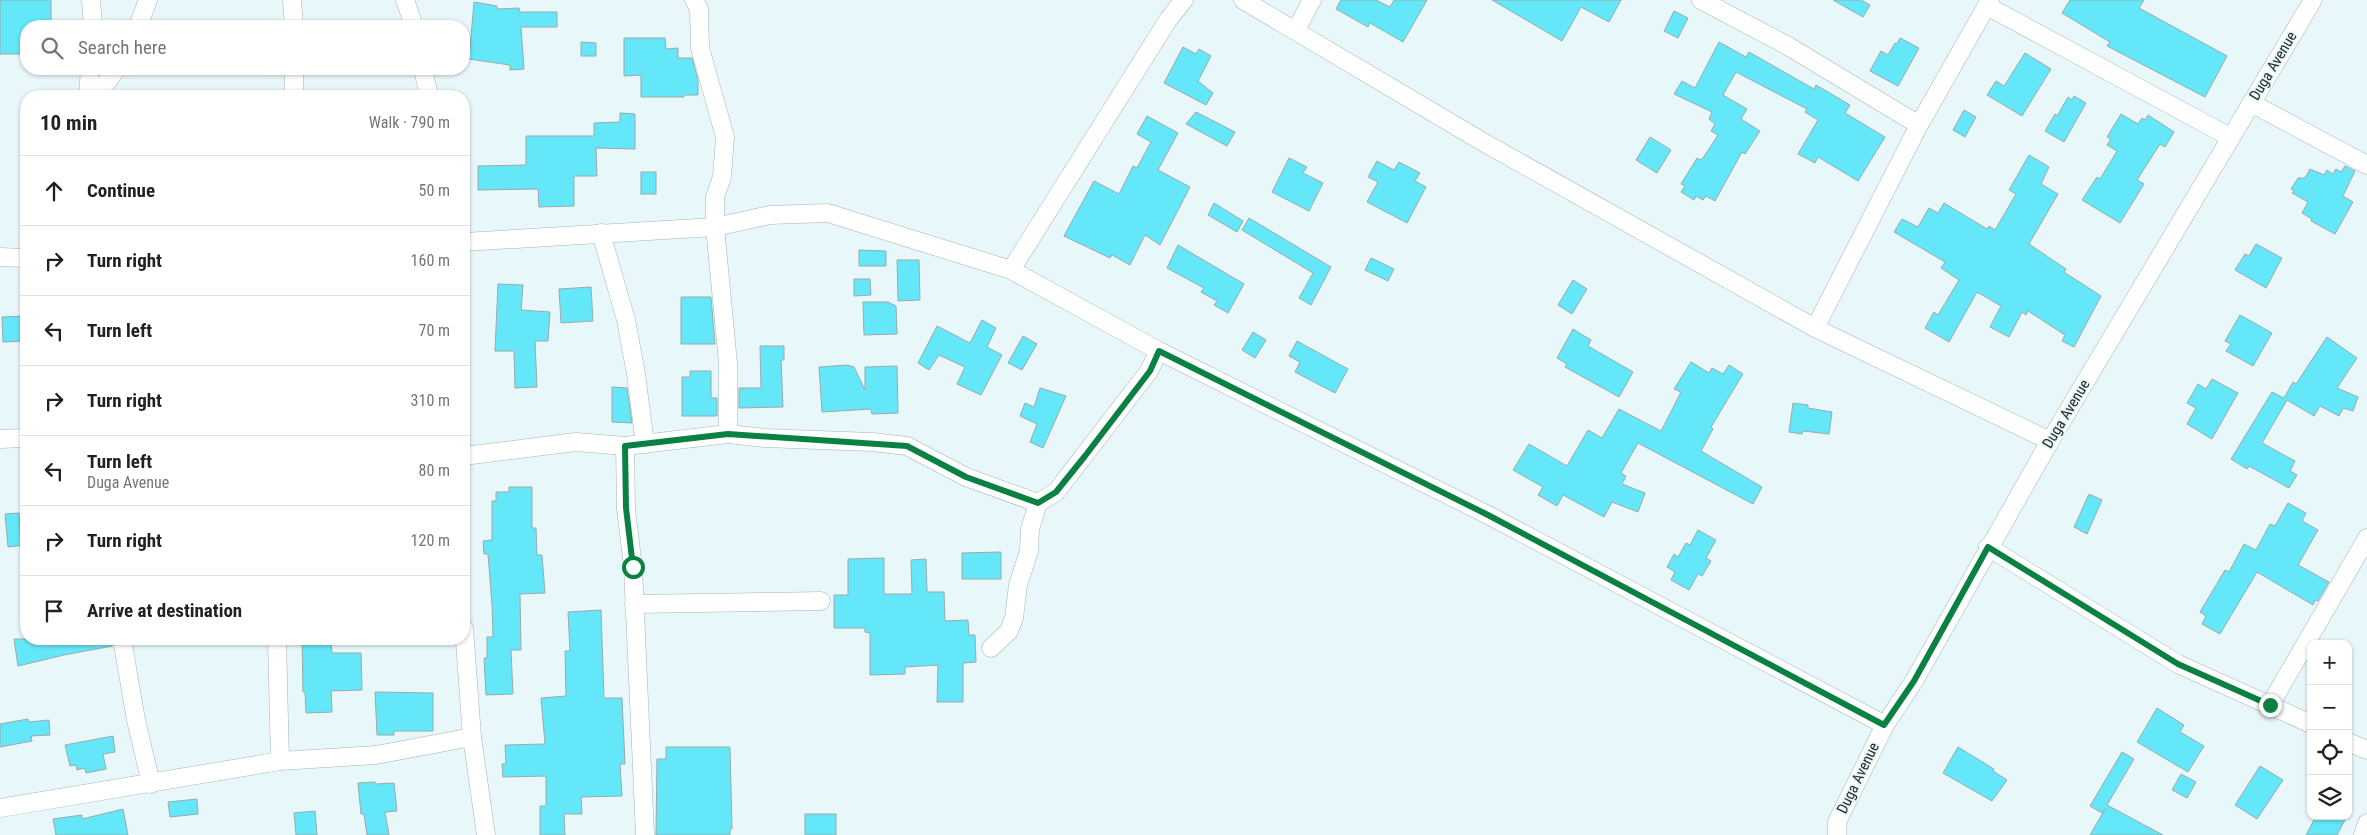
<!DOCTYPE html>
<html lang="en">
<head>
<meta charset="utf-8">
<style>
  body { margin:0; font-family:"Roboto Condensed",sans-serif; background:#f6f6f6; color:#202124 }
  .controls { position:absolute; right:15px; bottom:15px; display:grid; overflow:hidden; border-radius:10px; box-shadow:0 1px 4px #0004 }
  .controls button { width:45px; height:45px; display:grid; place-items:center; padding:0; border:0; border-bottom:1px solid #e0e0e0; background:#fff; color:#202124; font:25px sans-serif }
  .stop { position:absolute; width:15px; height:15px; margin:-11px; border:4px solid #0b8043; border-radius:50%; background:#fff }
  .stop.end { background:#0b8043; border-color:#fff; box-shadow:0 1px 5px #0008 }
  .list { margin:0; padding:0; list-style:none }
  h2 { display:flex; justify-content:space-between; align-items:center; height:65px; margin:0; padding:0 20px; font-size:21px }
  h2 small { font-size:16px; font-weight:400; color:#757577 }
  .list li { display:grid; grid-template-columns:32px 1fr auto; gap:15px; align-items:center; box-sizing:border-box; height:70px; padding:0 20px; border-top:1px solid #e0e0e0 }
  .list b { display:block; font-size:19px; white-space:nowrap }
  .list p { margin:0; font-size:16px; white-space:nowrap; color:#757577 }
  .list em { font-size:16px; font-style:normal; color:#757577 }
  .icon { flex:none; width:28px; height:28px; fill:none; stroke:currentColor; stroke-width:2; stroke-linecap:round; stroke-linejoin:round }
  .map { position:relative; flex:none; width:2367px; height:835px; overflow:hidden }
  .search { position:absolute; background:#fff; box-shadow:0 1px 4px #0004; left:20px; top:20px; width:450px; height:55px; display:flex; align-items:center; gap:12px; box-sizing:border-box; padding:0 18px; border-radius:20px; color:#757577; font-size:19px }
  .panel { position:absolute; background:#fff; box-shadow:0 1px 4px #0004; left:20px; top:90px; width:450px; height:555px; border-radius:20px }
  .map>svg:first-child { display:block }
  .building { fill:#64e7f8; stroke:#9baaac }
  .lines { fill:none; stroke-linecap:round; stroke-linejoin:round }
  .street-casing { stroke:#a5b4b6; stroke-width:19 }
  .street { stroke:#fff; stroke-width:18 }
  .route { stroke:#0b8043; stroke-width:6 }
  .labels { text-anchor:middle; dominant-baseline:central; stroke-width:4; stroke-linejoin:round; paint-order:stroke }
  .street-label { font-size:15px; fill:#282e2f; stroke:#e8f7f9 }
</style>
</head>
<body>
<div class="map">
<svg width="2367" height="835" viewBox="0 0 2367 835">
  <rect width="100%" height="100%" fill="#e8f7f9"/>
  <g class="building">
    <polygon points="0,0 51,0 51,26 26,26 26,54 0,54"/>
    <polygon points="1341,0 1376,0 1390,7 1394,0 1427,0 1403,42 1370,23 1368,27 1336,9"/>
    <polygon points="1492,0 1621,0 1609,22 1581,7 1562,41"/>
    <polygon points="1833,0 1861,0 1870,5 1863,17"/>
    <polygon points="2070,0 2144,0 2139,8 2227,56 2205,97 2107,46 2110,42 2062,13"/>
    <polygon points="474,2 497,6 497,9 519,8 520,12 557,12 557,27 521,27 524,69 510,70 510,65 469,59"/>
    <polygon points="1674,11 1688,18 1678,38 1664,31"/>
    <polygon points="624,38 665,38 666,49 678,48 678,58 692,58 698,80 698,95 684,95 684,97 641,97 641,75 624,76"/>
    <polygon points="1900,38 1919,48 1898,86 1870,71 1881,51 1888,55 1895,43 1897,44"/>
    <polygon points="581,42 596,43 596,56 581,56"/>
    <polygon points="1719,42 1746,57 1749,52 1814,89 1816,85 1850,105 1845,113 1885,137 1858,181 1818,157 1815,163 1798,154 1818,120 1805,112 1807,109 1736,72 1723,95 1747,109 1741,119 1760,131 1745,154 1742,152 1715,201 1706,196 1703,200 1696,196 1694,200 1681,192 1685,186 1681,184 1697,158 1700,160 1703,158 1718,135 1711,131 1715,124 1709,119 1712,112 1674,94 1682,81 1695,88"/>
    <polygon points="1183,47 1196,54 1199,49 1211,56 1198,81 1213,93 1206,105 1164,83"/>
    <polygon points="2025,53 2051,69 2022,116 1987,95 1996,81 2004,86"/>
    <polygon points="2074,96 2086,103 2064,142 2045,131 2055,114 2057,116 2068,97 2072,100"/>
    <polygon points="1964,110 1976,117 1965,137 1953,130"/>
    <polygon points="1196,112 1235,132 1227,146 1186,124"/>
    <polygon points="620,113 635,114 635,149 596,148 597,176 574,176 574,206 539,207 538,189 478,190 478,166 526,165 526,136 594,136 594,123 620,122"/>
    <polygon points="2121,114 2138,124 2142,118 2145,120 2148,115 2174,132 2165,147 2160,144 2137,180 2144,184 2120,223 2082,200 2097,177 2100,179 2117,151 2107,145 2111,139 2107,137"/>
    <polygon points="1147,116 1178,133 1158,170 1190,187 1160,245 1145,235 1130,265 1112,255 1110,258 1064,236 1094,181 1119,194 1133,166 1137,168 1151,142 1137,134"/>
    <polygon points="1650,137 1671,150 1657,173 1636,160"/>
    <polygon points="2029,155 2049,167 2041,184 2058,194 2029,244 2066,269 2064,272 2101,296 2074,347 2062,341 2065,335 2028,311 2026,315 2022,312 2009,337 1990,327 2001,306 1977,292 1949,342 1925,328 1934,312 1938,315 1959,280 1941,268 1945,262 1894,232 1902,219 1918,227 1929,208 1938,213 1944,203 1987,229 1989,226 1995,230 2016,194 2009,190"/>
    <polygon points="1289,158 1307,167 1303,173 1323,183 1309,211 1272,192"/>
    <polygon points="1377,161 1394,170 1399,162 1420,173 1415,181 1426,187 1407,223 1367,202 1378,182 1368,177"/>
    <polygon points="2345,166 2355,171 2343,196 2353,202 2335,234 2311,221 2312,219 2302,213 2308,202 2292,193 2294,191 2291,189 2298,178 2305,178 2310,169 2324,175 2327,170 2333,174 2336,169 2341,172"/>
    <rect x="641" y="172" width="15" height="22"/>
    <polygon points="1214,203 1243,221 1237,232 1208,215"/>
    <polygon points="1249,218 1331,267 1311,305 1299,298 1313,273 1242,230"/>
    <polygon points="2256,244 2282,258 2266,288 2235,270 2245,254 2249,256"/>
    <polygon points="1178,245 1244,284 1228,313 1214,305 1217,301 1201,292 1204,288 1167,268"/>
    <polygon points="859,250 886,251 886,266 859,266"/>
    <polygon points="1371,258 1394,269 1388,281 1365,270"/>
    <polygon points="897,260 919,260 920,300 898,301"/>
    <polygon points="854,279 870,279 871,295 854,296"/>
    <polygon points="1573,280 1587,289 1572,314 1558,305"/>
    <polygon points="498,284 523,285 521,310 550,312 548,341 535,341 537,387 515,388 514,351 495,351"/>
    <polygon points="591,287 593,321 561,323 559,289"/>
    <polygon points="681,297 711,297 715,344 681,344"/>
    <polygon points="863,302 888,302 896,306 897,334 864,335"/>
    <polygon points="2240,315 2272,333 2253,366 2226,351 2231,344 2225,341"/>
    <polygon points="26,316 26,341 3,342 2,317"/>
    <polygon points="982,320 996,328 987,347 1002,355 981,395 957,384 965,367 939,355 929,370 918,363 937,326 970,343"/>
    <polygon points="1573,329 1591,340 1588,346 1633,372 1619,397 1565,367 1567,364 1557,358"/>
    <polygon points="1253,332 1266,340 1255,358 1242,350"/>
    <polygon points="1023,336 1037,344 1022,370 1008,363"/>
    <polygon points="2327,337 2357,358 2337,388 2358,397 2353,411 2343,408 2339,416 2320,406 2314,416 2287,400 2262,443 2295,461 2290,471 2297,475 2289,488 2249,466 2247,469 2231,459 2272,392 2284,398 2293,382 2296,384"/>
    <polygon points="1297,341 1348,369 1335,393 1295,372 1300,362 1289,356"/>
    <polygon points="760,346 784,346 784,360 781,360 783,407 739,408 739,388 761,388"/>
    <polygon points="1691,362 1709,373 1712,368 1723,374 1729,365 1743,374 1711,427 1713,429 1701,451 1762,487 1753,504 1638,443 1621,473 1626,476 1622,484 1645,493 1638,512 1612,502 1604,517 1563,495 1557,506 1538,495 1543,487 1513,470 1529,444 1567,466 1588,430 1602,438 1619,409 1661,431 1681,392 1674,389"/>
    <polygon points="847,365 854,367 865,390 865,367 897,366 898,413 872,414 871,409 822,412 819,367"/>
    <polygon points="690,371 711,371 711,398 717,398 717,416 682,416 682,377 690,377"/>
    <polygon points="2212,379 2238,393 2212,439 2187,424 2196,408 2187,403 2198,384 2206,389"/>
    <polygon points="612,387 627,388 632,423 612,422"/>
    <polygon points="1040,388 1066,396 1043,448 1030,442 1037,424 1020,416 1025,403 1034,407"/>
    <polygon points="1793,403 1808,405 1808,408 1832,412 1829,434 1803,431 1802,434 1789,432"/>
    <polygon points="509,487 532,487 532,528 536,528 537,555 542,555 545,593 520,594 521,650 511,650 513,694 486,695 484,658 487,658 487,637 493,637 492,605 488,554 484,554 483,541 492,540 492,501 496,501 496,492 509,492"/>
    <polygon points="2089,494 2102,500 2087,534 2074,527"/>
    <polygon points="2288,503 2306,513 2302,521 2318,530 2298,565 2329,582 2318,601 2315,600 2313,605 2257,572 2220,634 2202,624 2206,616 2200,612 2225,570 2229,572 2244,544 2256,550 2270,524 2275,526"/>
    <polygon points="19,513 20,532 26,531 26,545 8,547 5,514"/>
    <polygon points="1698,530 1716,540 1706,558 1711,561 1702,576 1698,574 1689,590 1671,580 1675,572 1667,567 1674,554 1678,557 1686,543 1690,545"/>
    <polygon points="1001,552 1001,579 962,579 962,553"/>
    <polygon points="884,558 884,594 912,594 911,560 926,559 927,592 944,592 945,621 968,620 969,635 975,635 976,662 963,663 963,702 937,702 938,665 905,667 905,674 870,675 870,633 865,632 865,628 834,628 834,595 848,595 848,559"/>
    <polygon points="601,610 604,698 622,698 625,764 620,764 622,796 581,797 582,814 564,814 565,835 540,835 540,806 546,806 546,776 503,777 502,764 506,764 505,745 545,744 541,698 566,696 565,651 570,651 568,612"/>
    <polygon points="14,639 112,639 112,646 64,655 18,666"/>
    <polygon points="302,639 331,639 332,653 361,653 362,690 331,691 332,712 306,713 305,692 303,692"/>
    <polygon points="375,692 433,693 433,731 394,731 394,735 377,735"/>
    <polygon points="2157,708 2184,725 2180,732 2204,746 2188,772 2137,742"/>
    <polygon points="28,719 29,722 49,720 50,735 31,736 32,741 0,747 0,724"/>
    <polygon points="113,736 115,752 103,754 106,769 86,773 85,768 77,770 76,765 70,766 65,745"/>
    <polygon points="666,747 730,747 732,829 730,829 730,835 656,835 657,759 666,759"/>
    <polygon points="1958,747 1994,769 1993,771 2007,780 1992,801 1943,773"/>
    <polygon points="2122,752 2134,759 2107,805 2163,835 2090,835 2105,809 2102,813 2090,806"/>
    <polygon points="2260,766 2283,780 2257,819 2235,805"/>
    <polygon points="2181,774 2196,782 2187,798 2172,790"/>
    <polygon points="375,782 375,784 394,783 397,811 385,812 389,835 367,835 364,814 361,814 358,783"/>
    <polygon points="197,799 198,814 170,817 168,802"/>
    <polygon points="123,809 128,835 56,835 53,819 82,815 82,819"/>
    <polygon points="315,811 317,835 296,835 294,813"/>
    <rect x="805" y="814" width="31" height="21"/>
    <polygon points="2316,816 2347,816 2337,835 2306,835"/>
  </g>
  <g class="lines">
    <defs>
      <g id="street">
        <polyline points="91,0 93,26"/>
        <polyline points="292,0 294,26"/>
        <polyline points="405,0 414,26"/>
        <polyline points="694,0 699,9 700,48 725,137 722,177 715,197 715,227 728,363 728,434"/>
        <polyline points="1243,0 1483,142 1815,328 2050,441"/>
        <polyline points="1701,0 1788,46 1919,125"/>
        <polyline points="1987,6 2230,137"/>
        <polyline points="138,26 148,0"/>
        <polyline points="1296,30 1312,0"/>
        <polyline points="423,69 429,96"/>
        <polyline points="88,96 108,81 116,69"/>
        <polyline points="88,96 90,69"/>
        <polyline points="294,96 294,69"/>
        <polyline points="2251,103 2367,165"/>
        <polyline points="601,233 626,320 636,374 645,444"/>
        <polyline points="464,242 715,227 770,215 828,213 1011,270 1168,20 1184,0"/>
        <polyline points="0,257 26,258"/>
        <polyline points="1011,270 1159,351 1488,515 1885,725"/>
        <polyline points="1815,328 1919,125 1990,0"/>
        <polyline points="0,439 26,438"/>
        <polyline points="625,446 626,509 633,567 645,835"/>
        <polyline points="464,456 576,442 625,446 728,434 765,438 872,442 907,446 966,477 1038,503 1056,492 1149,371 1159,351"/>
        <polyline points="1988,547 2178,664 2311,724"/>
        <polyline points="634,604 821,601"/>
        <polyline points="464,628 472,737 486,835"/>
        <polyline points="122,639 136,720 151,784"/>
        <polyline points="277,639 280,761"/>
        <polyline points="991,648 1009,631 1014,618 1018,585 1029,551 1030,529 1038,503"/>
        <polyline points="2270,705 2367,538"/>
        <polyline points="2348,742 2367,750"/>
        <polyline points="0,808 280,761 376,755 472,737"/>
        <polyline points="1837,835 1837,822 1885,725 1914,681 2050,441 2313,0"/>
        <polyline points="2363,835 2367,823"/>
      </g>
    </defs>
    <use href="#street" class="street-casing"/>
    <use href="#street" class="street"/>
  </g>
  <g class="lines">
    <polyline class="route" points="633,567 626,508 625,446 728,434 907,446 966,477 1038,503 1056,492 1085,456 1150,371 1159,351 1488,515 1884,725 1914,681 1988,547 2178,664 2270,705"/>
  </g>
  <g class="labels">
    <g class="street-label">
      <text transform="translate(2273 66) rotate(-59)">Duga Avenue</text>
      <text transform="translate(2066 414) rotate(-59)">Duga Avenue</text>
      <text transform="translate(1858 778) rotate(-64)">Duga Avenue</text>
    </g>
  </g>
</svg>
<div class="controls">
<button>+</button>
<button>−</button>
<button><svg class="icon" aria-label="locate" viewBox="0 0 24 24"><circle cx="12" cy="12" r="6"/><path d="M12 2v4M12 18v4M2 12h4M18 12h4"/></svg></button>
<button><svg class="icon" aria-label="layers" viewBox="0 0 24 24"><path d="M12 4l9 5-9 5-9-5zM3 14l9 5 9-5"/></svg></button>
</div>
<div class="stop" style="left:633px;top:567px"></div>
<div class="stop end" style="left:2270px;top:705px"></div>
<div class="search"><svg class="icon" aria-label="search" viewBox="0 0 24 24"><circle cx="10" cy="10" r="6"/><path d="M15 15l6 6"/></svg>Search here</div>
<section class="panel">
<h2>10 min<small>Walk · 790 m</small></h2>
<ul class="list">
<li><svg class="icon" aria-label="ahead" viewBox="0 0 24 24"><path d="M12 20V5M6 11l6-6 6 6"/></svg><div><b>Continue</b></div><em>50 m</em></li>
<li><svg class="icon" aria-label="right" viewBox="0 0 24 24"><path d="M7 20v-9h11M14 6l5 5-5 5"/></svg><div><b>Turn right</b></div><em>160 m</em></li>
<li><svg class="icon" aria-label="left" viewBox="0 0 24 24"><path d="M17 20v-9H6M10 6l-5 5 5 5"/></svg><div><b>Turn left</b></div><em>70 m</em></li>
<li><svg class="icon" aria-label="right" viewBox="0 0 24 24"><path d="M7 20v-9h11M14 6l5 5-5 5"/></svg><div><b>Turn right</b></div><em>310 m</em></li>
<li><svg class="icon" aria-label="left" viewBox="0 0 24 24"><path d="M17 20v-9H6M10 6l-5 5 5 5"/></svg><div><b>Turn left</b><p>Duga Avenue</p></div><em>80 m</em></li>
<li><svg class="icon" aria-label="right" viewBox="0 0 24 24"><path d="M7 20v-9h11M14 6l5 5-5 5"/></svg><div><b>Turn right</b></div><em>120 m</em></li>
<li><svg class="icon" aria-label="arrive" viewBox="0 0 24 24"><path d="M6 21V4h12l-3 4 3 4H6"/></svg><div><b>Arrive at destination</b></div></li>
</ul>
</section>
</div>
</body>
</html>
